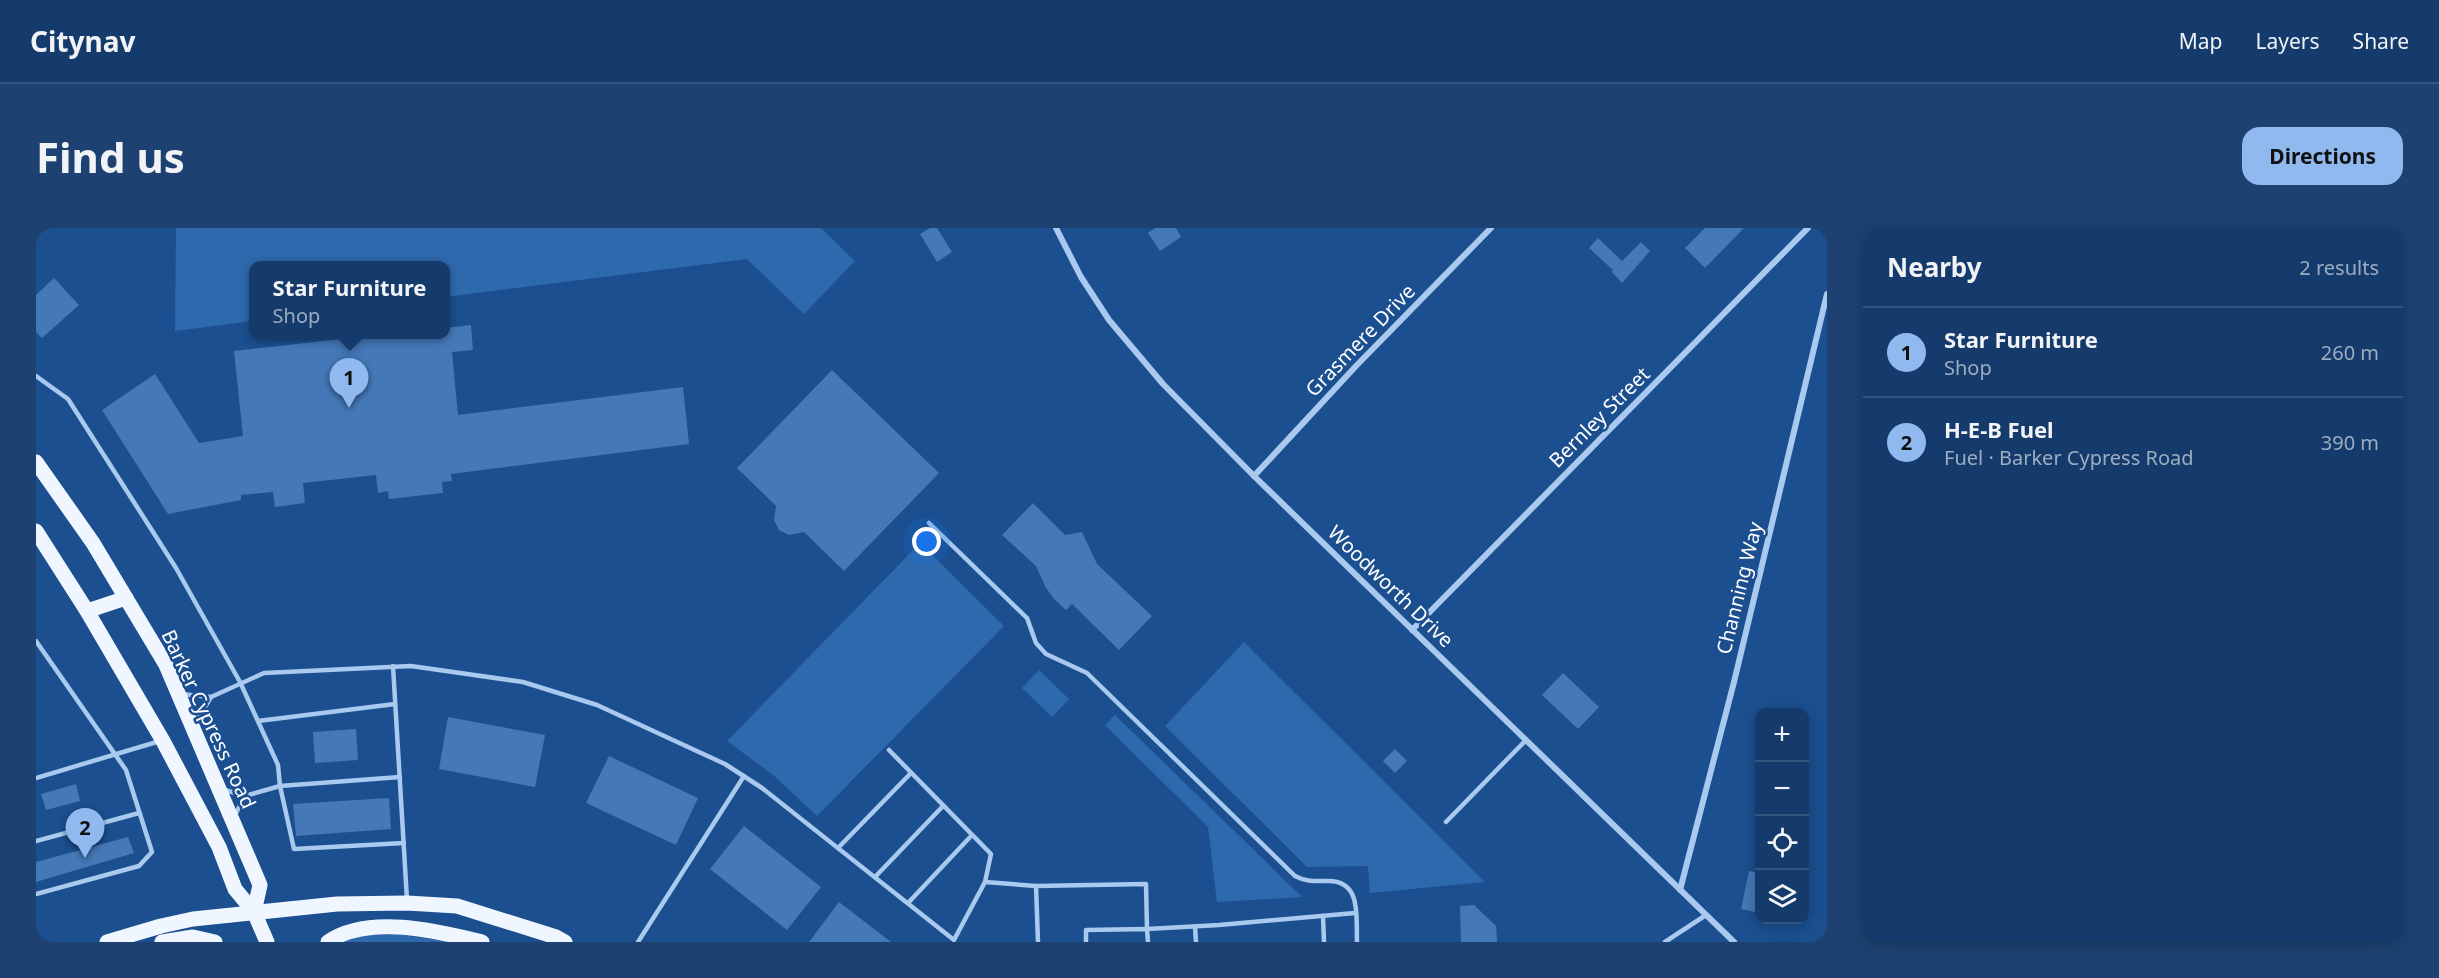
<!DOCTYPE html>
<html lang="en">
<head>
<meta charset="utf-8">
<style>
  body { margin:0; font-family:"Noto Sans",sans-serif; background:#1d4271; color:#f1f3f6 }
  .controls { position:absolute; right:18px; bottom:18px; display:grid; overflow:hidden; border-radius:12px; box-shadow:0 3px 15px #0003 }
  .controls button { width:54px; height:54px; display:grid; place-items:center; padding:0; border:0; border-bottom:2px solid #33557e; background:#143b6b; color:#f1f3f6; font:30px sans-serif }
  .you { position:absolute; left:891px; top:314px; width:21px; height:21px; margin:-15px; border:4px solid #fff; border-radius:50%; background:#1a73e8; box-shadow:0 0 0 9px #1a73e833 }
  .badge { display:grid; place-items:center; width:39px; height:39px; border-radius:50%; background:#90b9f0; color:#111; font-size:20px; font-weight:700 }
  .pin { position:absolute; translate:-50% -50px; filter:drop-shadow(0 2px 3px #0008) }
  .pin::after { content:''; position:absolute; top:32px; width:21px; height:18px; background:inherit; clip-path:polygon(0 0,100% 0,50% 100%) }
  .popup { position:absolute; left:213px; top:33px; width:201px; height:78px; box-sizing:border-box; display:grid; place-content:center; border-radius:12px; background:#143b6b; filter:drop-shadow(0 2px 4px #0005); font-size:20px; white-space:nowrap; color:#9dadc1 }
  .popup b { font-size:22px; color:#f1f3f6 }
  .popup::after { content:''; position:absolute; left:50%; top:100%; margin-left:-12px; border:12px solid transparent; border-top-color:#143b6b }
  .list { margin:0; padding:0; list-style:none }
  h2 { display:flex; justify-content:space-between; align-items:center; height:78px; margin:0; padding:0 24px; font-size:26px }
  h2 small { font-size:20px; font-weight:400; color:#9dadc1 }
  .list li { display:grid; grid-template-columns:39px 1fr auto; gap:18px; align-items:center; box-sizing:border-box; height:90px; padding:0 24px; border-top:2px solid #33557e }
  .list b { display:block; font-size:22px; white-space:nowrap }
  .list p { margin:0; font-size:20px; white-space:nowrap; color:#9dadc1 }
  .list em { font-size:20px; font-style:normal; color:#9dadc1 }
  .icon { flex:none; width:33px; height:33px; fill:none; stroke:currentColor; stroke-width:2; stroke-linecap:round; stroke-linejoin:round }
  .map { position:relative; flex:none; width:1791px; height:714px; overflow:hidden; border-radius:18px }
  header { display:flex; align-items:center; gap:36px; box-sizing:border-box; height:84px; padding:0 30px; background:#143b6b; border-bottom:2px solid #33557e }
  header strong { font-size:28px }
  nav { display:flex; gap:33px; margin-inline-start:auto; font-size:21px }
  .intro { display:flex; align-items:center; justify-content:space-between; box-sizing:border-box; height:144px; padding:0 36px }
  h1 { margin:0; font-size:42px }
  .button { padding:15px 27px; border-radius:18px; background:#90b9f0; color:#111; font-size:21px; font-weight:700 }
  main { display:flex; gap:36px; padding:0 36px }
  aside { flex:1; background:#143b6b; border-radius:18px; box-shadow:0 3px 15px #0003 }
  .map>svg:first-child { display:block }
  .green { fill:#2e69ad }
  .building { fill:#4478b7 }
  .lines { fill:none; stroke-linecap:round; stroke-linejoin:round }
  .lane { stroke:#a9c9ee; stroke-width:4.5 }
  .street { stroke:#a9c9ee; stroke-width:6 }
  .primary { stroke:#f0f6ff; stroke-width:15 }
  .labels { text-anchor:middle; dominant-baseline:central; stroke-width:5; stroke-linejoin:round; paint-order:stroke }
  .street-label { font-size:20px; fill:#fff; stroke:#1b4f8f }
</style>
</head>
<body>
<header>
<strong>Citynav</strong>
<nav><a>Map</a><a>Layers</a><a>Share</a></nav>
</header>
<div class="intro"><h1>Find us</h1><a class="button">Directions</a></div>
<main>
<div class="map">
<svg width="1791" height="714" viewBox="0 0 1791 714">
  <rect width="100%" height="100%" fill="#1b4f8f"/>
  <g class="green">
    <polygon points="140,0 785,0 819,33 768,86 711,31 409,69 409,38 217,38 217,93 139,103"/>
    <polygon points="884,315 968,398 781,588 737,547 691,513"/>
    <polygon points="1208,414 1449,654 1334,665 1332,638 1271,639 1129,498"/>
    <polygon points="1003,442 1033,471 1016,489 986,460"/>
    <polygon points="1079,487 1266,669 1181,674 1172,599 1069,497"/>
    <polygon points="329,707 366,707 416,714 303,714"/>
  </g>
  <g class="building">
    <polygon points="894,0 901,0 916,24 901,34 884,6"/>
    <polygon points="1119,0 1140,0 1145,9 1124,23 1112,5"/>
    <polygon points="1669,0 1708,0 1669,40 1649,20"/>
    <polygon points="1562,10 1586,33 1605,14 1614,23 1586,55 1576,44 1577,42 1553,20"/>
    <polygon points="18,50 43,77 6,110 0,104 0,67"/>
    <polygon points="435,97 437,122 416,124 422,187 647,159 653,216 415,246 416,253 406,254 407,265 353,271 352,263 342,265 340,247 267,255 269,275 239,279 237,264 205,267 205,272 132,286 66,182 119,146 163,215 207,208 198,123 350,106 409,106 409,100"/>
    <polygon points="796,142 903,245 808,343 768,304 753,307 743,302 738,292 740,278 701,240"/>
    <polygon points="997,275 1029,307 1046,304 1061,336 1116,388 1083,422 1036,376 1030,382 1019,372 1010,360 1000,338 966,307"/>
    <polygon points="1527,445 1563,479 1542,501 1506,467"/>
    <polygon points="412,489 509,507 499,559 403,541"/>
    <polygon points="320,501 322,532 279,535 277,504"/>
    <polygon points="1359,521 1371,533 1359,545 1347,533"/>
    <polygon points="573,528 662,570 640,617 550,575"/>
    <polygon points="40,556 44,573 10,582 5,566"/>
    <polygon points="353,570 355,601 260,608 257,576"/>
    <polygon points="708,598 785,659 751,702 674,641"/>
    <polygon points="92,609 98,625 0,654 0,634"/>
    <polygon points="1713,643 1724,645 1724,685 1705,681"/>
    <polygon points="803,674 855,714 773,714"/>
    <polygon points="1438,677 1460,698 1461,714 1425,714 1424,678"/>
  </g>
  <g class="lines">
    <g class="lane">
      <polyline points="0,148 32,171 140,340 204,454 242,537 244,558 258,621 368,615"/>
      <path d="M893,295L991,390L1000,415L1010,426L1051,445L1259,648C1270,654 1279,653 1291,653C1326,652 1320,688 1321,714"/>
      <polyline points="0,413 90,542 116,624 103,638 0,666"/>
      <polyline points="357,438 371,672"/>
      <polyline points="145,466 175,469"/>
      <polyline points="222,493 359,476"/>
      <polyline points="159,496 175,469 228,445 375,438 487,454 561,477 689,536 726,560 918,712 949,654 1000,658 1110,656 1111,701 1183,697 1319,685"/>
      <polyline points="853,522 955,626 949,654"/>
      <polyline points="0,550 124,513"/>
      <polyline points="189,562 209,568 244,558 364,549"/>
      <polyline points="199,587 209,568"/>
      <polyline points="1410,594 1490,512"/>
      <polyline points="0,613 103,585"/>
      <polyline points="802,620 875,545"/>
      <polyline points="839,649 907,578"/>
      <polyline points="1000,658 1002,714"/>
      <polyline points="872,675 936,607"/>
      <polyline points="1287,688 1288,714"/>
      <polyline points="1159,699 1160,714"/>
      <polyline points="602,714 708,548"/>
      <polyline points="1050,714 1050,702 1111,701 1112,714"/>
      <polyline points="1629,714 1670,687"/>
    </g>
    <g class="street">
      <polyline points="1020,0 1045,49 1073,92 1127,156 1218,248 1698,714"/>
      <polyline points="1218,248 1320,138 1455,0"/>
      <polyline points="1376,402 1772,0"/>
      <polyline points="1644,662 1698,454 1791,66"/>
    </g>
    <g class="primary">
      <polyline points="0,234 57,315 130,437 224,657 218,684"/>
      <polyline points="0,303 51,383 127,513 183,619 199,661 218,684 231,714"/>
      <polyline points="51,383 90,370"/>
      <polyline points="71,714 125,698 157,691 301,676 371,675 421,678 520,709 529,714"/>
      <polyline points="126,714 157,709 179,714"/>
      <path d="M292,714C332,686 401,703 446,714"/>
    </g>
  </g>
  <g class="labels">
    <g class="street-label">
      <text transform="translate(1324 112) rotate(-46)">Grasmere Drive</text>
      <text transform="translate(1563 189) rotate(-45)">Bernley Street</text>
      <text transform="translate(1355 358) rotate(44)">Woodworth Drive</text>
      <text transform="translate(1703 360) rotate(-76)">Channing Way</text>
      <text transform="translate(173 491) rotate(65)">Barker Cypress Road</text>
    </g>
  </g>
</svg>
<div class="controls">
<button>+</button>
<button>−</button>
<button><svg class="icon" aria-label="locate" viewBox="0 0 24 24"><circle cx="12" cy="12" r="6"/><path d="M12 2v4M12 18v4M2 12h4M18 12h4"/></svg></button>
<button><svg class="icon" aria-label="layers" viewBox="0 0 24 24"><path d="M12 4l9 5-9 5-9-5zM3 14l9 5 9-5"/></svg></button>
</div>
<div class="you"></div>
<div class="pin badge" style="left:313px;top:180px">1</div>
<div class="popup"><b>Star Furniture</b>Shop</div>
<div class="pin badge" style="left:49px;top:630px">2</div>
</div>
<aside>
<h2>Nearby<small>2 results</small></h2>
<ul class="list">
<li><span class="badge">1</span><div><b>Star Furniture</b><p>Shop</p></div><em>260 m</em></li>
<li><span class="badge">2</span><div><b>H-E-B Fuel</b><p>Fuel · Barker Cypress Road</p></div><em>390 m</em></li>
</ul>
</aside>
</main>
</body>
</html>
